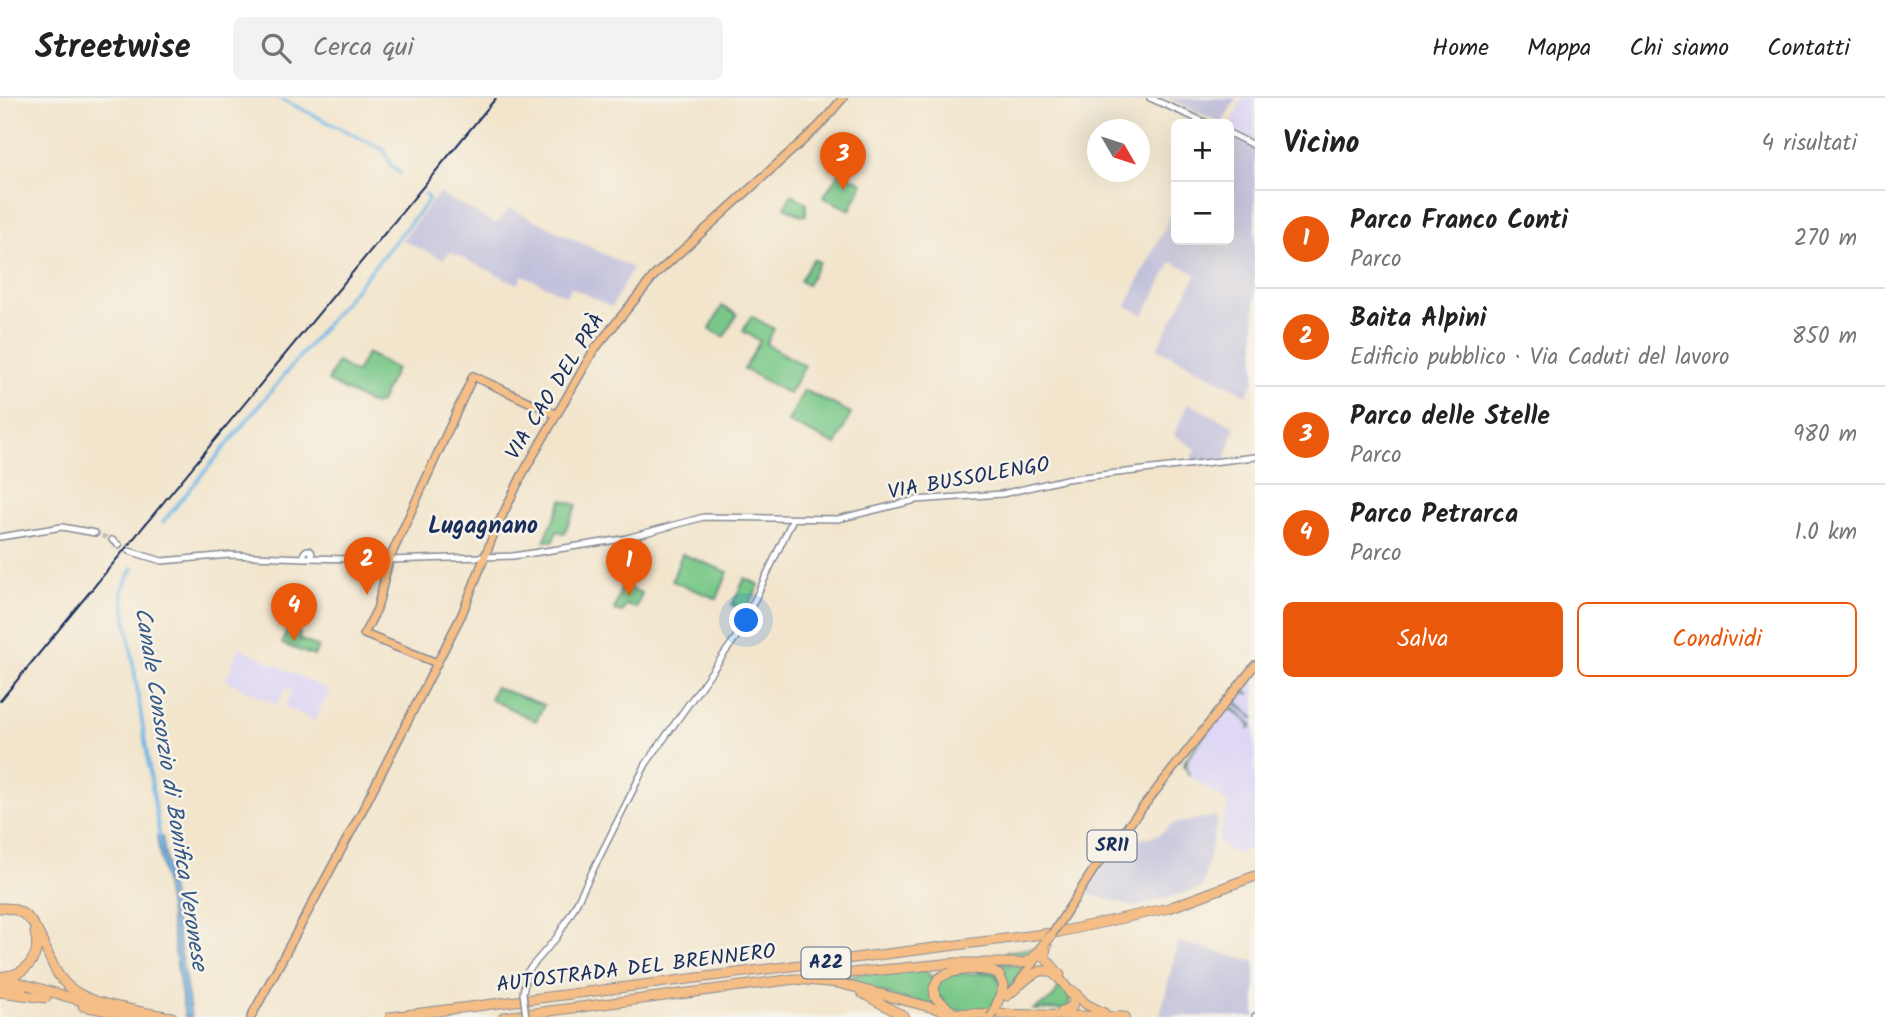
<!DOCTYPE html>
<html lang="it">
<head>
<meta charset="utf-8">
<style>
  body { margin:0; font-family:Kalam,sans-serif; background:#f2f2f2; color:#222 }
  .controls { position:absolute; right:21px; top:21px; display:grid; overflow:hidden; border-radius:10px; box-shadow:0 7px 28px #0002 }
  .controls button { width:63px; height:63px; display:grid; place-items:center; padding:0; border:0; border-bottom:2px solid #e0e0e0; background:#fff; color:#222; font:35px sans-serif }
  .compass { position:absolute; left:1087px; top:21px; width:63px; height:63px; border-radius:50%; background:#fff; box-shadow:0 7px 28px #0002; rotate:129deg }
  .you { position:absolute; left:747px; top:523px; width:24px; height:24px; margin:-18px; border:5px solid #fff; border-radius:50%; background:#1a73e8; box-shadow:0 0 0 10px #1a73e833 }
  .badge { display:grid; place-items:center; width:46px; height:46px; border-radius:50%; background:#ea580c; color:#fff; font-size:23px; font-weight:700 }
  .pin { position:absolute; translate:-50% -58px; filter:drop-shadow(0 2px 4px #0008) }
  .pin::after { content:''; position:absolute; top:37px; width:24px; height:21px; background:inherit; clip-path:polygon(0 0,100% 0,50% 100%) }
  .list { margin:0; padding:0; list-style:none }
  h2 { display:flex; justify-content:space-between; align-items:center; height:91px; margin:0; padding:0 28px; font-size:30px }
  h2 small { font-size:23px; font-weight:400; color:#767676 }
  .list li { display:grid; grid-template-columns:46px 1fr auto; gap:21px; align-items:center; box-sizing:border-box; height:98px; padding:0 28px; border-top:2px solid #e0e0e0 }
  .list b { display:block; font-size:26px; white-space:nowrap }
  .list p { margin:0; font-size:23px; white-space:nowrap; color:#767676 }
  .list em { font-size:23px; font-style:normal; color:#767676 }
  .actions { display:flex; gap:14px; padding:21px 28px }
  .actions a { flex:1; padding:16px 0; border:2px solid #ea580c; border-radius:10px; text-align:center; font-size:24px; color:#ea580c }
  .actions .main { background:#ea580c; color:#fff }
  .icon { flex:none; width:38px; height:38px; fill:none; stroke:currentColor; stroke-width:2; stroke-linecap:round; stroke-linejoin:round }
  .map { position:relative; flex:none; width:1255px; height:919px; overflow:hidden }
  header { display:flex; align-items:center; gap:42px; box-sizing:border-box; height:98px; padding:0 35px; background:#fff; border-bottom:2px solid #e0e0e0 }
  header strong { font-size:33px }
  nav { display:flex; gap:38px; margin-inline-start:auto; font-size:24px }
  .search { width:490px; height:63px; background:#f2f2f2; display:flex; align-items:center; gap:18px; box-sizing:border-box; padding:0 24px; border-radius:10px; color:#767676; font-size:26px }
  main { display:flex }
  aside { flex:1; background:#fff }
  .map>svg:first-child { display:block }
  .built { fill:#ddd5f6 }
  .industrial { fill:#c2c1dc }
  .green { fill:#79c889; stroke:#4a7c74; stroke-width:2 }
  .water { fill:#70b8e7; stroke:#4674a2; stroke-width:2 }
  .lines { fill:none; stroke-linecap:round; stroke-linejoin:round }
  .canal { stroke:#70b8e7; stroke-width:3.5 }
  .minor-tunnel { stroke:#c7c1b6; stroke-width:5; stroke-dasharray:5 2.5; stroke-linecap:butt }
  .minor-casing { stroke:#868a95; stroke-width:8 }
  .major-casing { stroke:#868a95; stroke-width:10 }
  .highway-casing { stroke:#868a95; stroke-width:11 }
  .minor { stroke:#fff; stroke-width:5 }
  .major { stroke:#f5be86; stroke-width:7 }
  .highway { stroke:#f5be86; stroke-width:9 }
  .rail { stroke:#1b2f5e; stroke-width:2 }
  .minor-bridge-casing { stroke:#868a95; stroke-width:8; stroke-linecap:butt }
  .major-bridge-casing { stroke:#868a95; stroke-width:10; stroke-linecap:butt }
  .highway-bridge-casing { stroke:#868a95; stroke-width:11; stroke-linecap:butt }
  .minor-bridge { stroke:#fff; stroke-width:5 }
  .major-bridge { stroke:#f5be86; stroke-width:7 }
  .highway-bridge { stroke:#f5be86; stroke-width:9 }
  .labels { text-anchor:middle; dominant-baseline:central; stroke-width:5; stroke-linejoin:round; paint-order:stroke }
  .shield { fill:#f7f3e8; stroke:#5d6a87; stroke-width:2 }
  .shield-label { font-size:19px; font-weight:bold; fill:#1b2f5e }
  .street-label { font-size:21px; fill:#1b2f5e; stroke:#f7f3e8 }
  .water-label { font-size:23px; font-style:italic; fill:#355887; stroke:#f7f3e8 }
  .quarter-label { font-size:24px; font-weight:bold; fill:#1b2f5e; stroke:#f7f3e8 }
</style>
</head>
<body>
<header>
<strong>Streetwise</strong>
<div class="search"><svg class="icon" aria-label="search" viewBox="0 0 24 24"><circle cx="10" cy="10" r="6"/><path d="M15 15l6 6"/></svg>Cerca qui</div>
<nav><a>Home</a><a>Mappa</a><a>Chi siamo</a><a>Contatti</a></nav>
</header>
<main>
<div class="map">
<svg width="1255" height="919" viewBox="0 0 1255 919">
  <rect width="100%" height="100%" fill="#f7f3e8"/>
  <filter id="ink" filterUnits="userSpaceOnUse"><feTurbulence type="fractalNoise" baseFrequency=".0143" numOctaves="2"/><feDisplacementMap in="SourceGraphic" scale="14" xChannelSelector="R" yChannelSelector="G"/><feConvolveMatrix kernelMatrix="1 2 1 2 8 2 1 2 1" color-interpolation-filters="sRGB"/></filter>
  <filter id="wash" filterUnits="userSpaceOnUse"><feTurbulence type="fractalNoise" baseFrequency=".00686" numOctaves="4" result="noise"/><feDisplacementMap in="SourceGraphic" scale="28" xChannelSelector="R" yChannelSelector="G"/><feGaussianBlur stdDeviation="1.57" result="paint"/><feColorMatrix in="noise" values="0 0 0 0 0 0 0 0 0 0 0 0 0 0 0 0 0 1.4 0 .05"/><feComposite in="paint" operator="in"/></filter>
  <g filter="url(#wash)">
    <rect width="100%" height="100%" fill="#f2e5cc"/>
    <g class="built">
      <polygon points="1242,0 1255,0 1255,44 1230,30"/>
      <polygon points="239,549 330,593 314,623 285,608 291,594 285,591 277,607 226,582"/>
      <polygon points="1255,571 1255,749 1235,756 1221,747 1218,742 1228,705 1189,677 1184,667 1212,625"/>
    </g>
    <g class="industrial">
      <polygon points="1167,0 1236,0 1222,25"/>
      <polygon points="1229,37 1255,49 1255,279 1247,297 1157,250 1197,176 1172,164 1144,217 1126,208 1176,107 1176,142 1229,142"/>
      <polygon points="439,95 496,126 510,110 632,170 612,209 571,189 566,198 523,177 518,186 450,154 443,161 402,142"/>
      <polygon points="1188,305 1235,329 1225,363 1189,367 1196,351 1174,337"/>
      <polygon points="1218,718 1202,790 1135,809 1082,794 1116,750 1126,747 1127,744 1159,737 1172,726"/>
      <polygon points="1178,844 1255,863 1255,919 1160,918"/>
    </g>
    <g class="green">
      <polygon points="840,74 863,85 850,112 823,99"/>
      <polygon points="792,96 806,105 806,117 802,118 785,109"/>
      <polygon points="813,161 819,164 807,187 800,183"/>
      <polygon points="722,208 737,216 724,239 710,231"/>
      <polygon points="751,218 774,231 766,246 805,268 789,296 744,271 760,243 743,233"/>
      <polygon points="367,255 396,271 380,304 373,307 328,283 337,264 356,275"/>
      <polygon points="804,292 851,315 836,347 788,324"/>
      <polygon points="562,402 577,407 564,435 557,433 553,443 544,443"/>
      <polygon points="682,456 728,474 717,501 672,483"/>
      <polygon points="745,480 759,487 746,513 732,507"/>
      <polygon points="622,488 642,495 636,510 626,507 622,514 614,512"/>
      <polygon points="288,530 300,535 299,541 318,549 314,558 282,546"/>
      <polygon points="495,589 544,607 536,623 490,601"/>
      <polygon points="1241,592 1250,596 1239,594 1237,604 1255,621 1233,603 1229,606 1252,627 1249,631 1251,626 1233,612 1223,612 1188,659 1186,668 1189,677 1184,667 1186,661 1228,605"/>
      <polygon points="1039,849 1029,862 999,864 1006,854"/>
      <polygon points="960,866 1025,867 1027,869 1006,894 1005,882"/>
      <polygon points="922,870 935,882 932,889 935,910 842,884 843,878"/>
      <polygon points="994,875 1003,890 988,915 954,912 936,896 939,882 950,876"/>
      <path d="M1059,884L1071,898L1067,911L1033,912C1046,904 1059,900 1059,884Z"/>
    </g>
    <g class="water">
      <polygon points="157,738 162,739 175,819 170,817"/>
      <polygon points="170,820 175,822 191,919 185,919"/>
    </g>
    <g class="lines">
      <g class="canal">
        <polyline points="279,0 384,52 392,69 400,75"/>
        <polyline points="163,424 429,102 425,96"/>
        <polyline points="133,470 122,492 160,741"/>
      </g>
    </g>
  </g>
  <g filter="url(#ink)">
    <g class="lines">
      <polyline class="minor-tunnel" points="95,435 112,442"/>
      <defs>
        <g id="minor">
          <polyline points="1150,0 1209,26"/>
          <polyline points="1229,35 1255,48"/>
          <polyline points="0,439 62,429 95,435"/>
          <polyline points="112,442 119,447"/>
          <circle cx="308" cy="456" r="4"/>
          <polyline points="129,453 162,463 229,457 306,460"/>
          <polyline points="309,460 389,462 513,458 623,441 704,419 838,421 916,402 1002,396 1066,381 1255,359"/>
          <polyline points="523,895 527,874 557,839 572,814 646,666 739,535 792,423"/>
          <polyline points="1255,919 1255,918"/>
        </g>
        <g id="major">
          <polyline points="437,565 364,536 377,511 389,462 473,278 555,316"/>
          <polyline points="361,715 462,516 495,433 522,377 594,252 654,178 819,28 843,0"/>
          <polyline points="1058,827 1094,771 1255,567"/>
          <polyline points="1019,884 1039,857"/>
          <polyline points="251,919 359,719"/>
        </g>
        <g id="highway">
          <path d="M0,810C45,807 41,865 68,888C89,906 119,908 145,915"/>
          <polyline points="1047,847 1044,858 1060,877"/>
          <path d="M4,878C27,877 42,857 35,835"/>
          <polyline points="821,878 954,865 1023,865 1032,861 1044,846"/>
          <polyline points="0,879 89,905"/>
          <polyline points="0,886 22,893"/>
          <polyline points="1073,893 1086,906 1104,915"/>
          <polyline points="0,894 46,900"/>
          <polyline points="862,895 905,919"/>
          <path d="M1007,898C1038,872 1047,856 1074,901L1072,909L1062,913"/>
          <polyline points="83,908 139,919"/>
          <path d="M951,913L935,899L934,890L938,881C952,870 984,868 999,877L1004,887L994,914"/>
          <polyline points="141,914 172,919"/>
          <polyline points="390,919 1059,834 1169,810 1255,778"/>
          <polyline points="504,919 795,881 838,885 953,915 1125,919"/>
        </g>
      </defs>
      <use href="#minor" class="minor-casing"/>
      <use href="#major" class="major-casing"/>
      <use href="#highway" class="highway-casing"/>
      <use href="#minor" class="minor"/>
      <use href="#major" class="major"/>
      <use href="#highway" class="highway"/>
      <polyline class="rail" points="0,603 496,0"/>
      <defs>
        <polyline id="minor-bridge" points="523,895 526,919"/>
        <g id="major-bridge">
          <polyline points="1049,841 1058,827"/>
          <polyline points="990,919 994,914"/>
        </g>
        <polyline id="highway-bridge" points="1044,846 1051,838"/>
      </defs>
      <use href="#minor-bridge" class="minor-bridge-casing"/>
      <use href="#major-bridge" class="major-bridge-casing"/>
      <use href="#highway-bridge" class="highway-bridge-casing"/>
      <use href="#minor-bridge" class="minor-bridge"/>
      <use href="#major-bridge" class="major-bridge"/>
      <use href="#highway-bridge" class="highway-bridge"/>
    </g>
  </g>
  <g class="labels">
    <g class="shield">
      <rect x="1087.5" y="732.5" width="49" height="31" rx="5"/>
      <rect x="801.5" y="849.5" width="49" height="31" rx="5"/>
    </g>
    <g class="shield-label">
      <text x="1112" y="748">SR11</text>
      <text x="826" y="865">A22</text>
    </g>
    <g class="street-label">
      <text transform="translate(556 289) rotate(-58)">VIA CAO DEL PRÀ</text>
      <text transform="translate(969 381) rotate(-10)">VIA BUSSOLENGO</text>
      <text transform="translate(636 871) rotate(-7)">AUTOSTRADA DEL BRENNERO</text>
    </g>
    <g class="water-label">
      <text transform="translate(170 691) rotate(81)">Canale Consorzio di Bonifica Veronese</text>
    </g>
    <g class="quarter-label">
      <text x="483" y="428">Lugagnano</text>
    </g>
  </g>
</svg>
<div class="controls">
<button>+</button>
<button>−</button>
</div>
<svg class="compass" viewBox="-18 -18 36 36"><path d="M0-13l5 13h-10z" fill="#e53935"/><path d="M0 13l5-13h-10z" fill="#767676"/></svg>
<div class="you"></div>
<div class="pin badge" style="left:629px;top:498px">1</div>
<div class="pin badge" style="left:367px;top:497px">2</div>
<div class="pin badge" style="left:843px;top:92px">3</div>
<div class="pin badge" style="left:294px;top:543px">4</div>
</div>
<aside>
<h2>Vicino<small>4 risultati</small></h2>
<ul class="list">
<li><span class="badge">1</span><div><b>Parco Franco Conti</b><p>Parco</p></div><em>270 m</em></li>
<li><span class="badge">2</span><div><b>Baita Alpini</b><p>Edificio pubblico · Via Caduti del lavoro</p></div><em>850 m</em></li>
<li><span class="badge">3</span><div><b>Parco delle Stelle</b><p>Parco</p></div><em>980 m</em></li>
<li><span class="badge">4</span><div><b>Parco Petrarca</b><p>Parco</p></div><em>1.0 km</em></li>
</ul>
<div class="actions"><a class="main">Salva</a><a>Condividi</a></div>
</aside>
</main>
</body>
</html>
